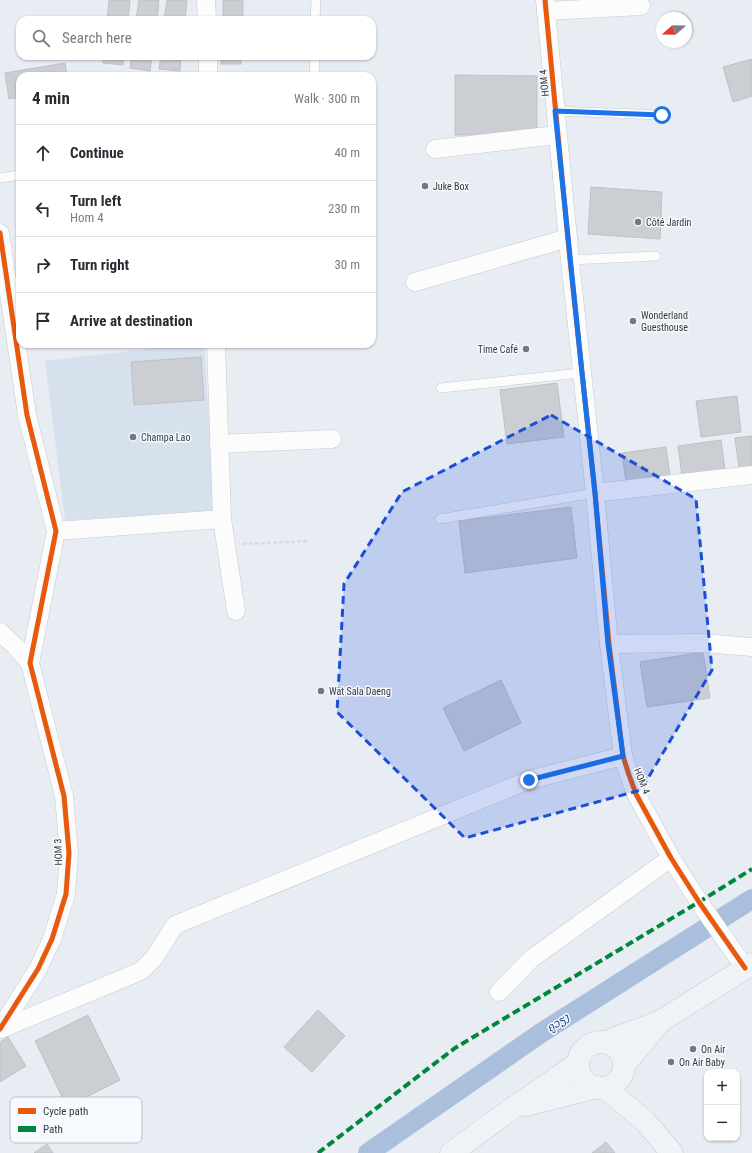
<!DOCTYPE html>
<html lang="en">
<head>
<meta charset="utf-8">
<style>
  body { margin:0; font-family:"Roboto Condensed","Noto Sans Lao",sans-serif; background:#f7f7f7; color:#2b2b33 }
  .controls { position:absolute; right:12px; bottom:12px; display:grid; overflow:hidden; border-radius:8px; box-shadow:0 1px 3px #0004 }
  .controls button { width:36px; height:36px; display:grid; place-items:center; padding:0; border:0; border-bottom:1px solid #e1e1e2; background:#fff; color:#2b2b33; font:20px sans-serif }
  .compass { position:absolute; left:656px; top:12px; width:36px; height:36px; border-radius:50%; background:#fff; box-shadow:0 1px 3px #0004; rotate:250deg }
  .stop { position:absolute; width:12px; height:12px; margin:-9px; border:3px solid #1a73e8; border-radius:50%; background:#fff }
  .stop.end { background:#1a73e8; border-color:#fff; box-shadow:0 1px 4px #0008 }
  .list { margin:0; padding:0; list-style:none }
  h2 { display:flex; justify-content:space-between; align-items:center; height:52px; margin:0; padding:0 16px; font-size:17px }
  h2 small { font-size:13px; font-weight:400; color:#7c7c81 }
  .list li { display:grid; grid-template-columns:26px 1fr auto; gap:12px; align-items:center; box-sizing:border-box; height:56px; padding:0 16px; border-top:1px solid #e1e1e2 }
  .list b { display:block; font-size:15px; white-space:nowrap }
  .list p { margin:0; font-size:13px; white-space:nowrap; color:#7c7c81 }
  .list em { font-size:13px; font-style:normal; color:#7c7c81 }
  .icon { flex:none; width:22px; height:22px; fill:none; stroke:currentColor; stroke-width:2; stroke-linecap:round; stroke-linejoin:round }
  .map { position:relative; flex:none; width:752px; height:1153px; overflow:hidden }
  .search { position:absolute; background:#fff; box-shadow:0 1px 3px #0004; left:16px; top:16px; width:360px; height:44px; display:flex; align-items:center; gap:10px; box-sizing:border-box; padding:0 14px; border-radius:12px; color:#7c7c81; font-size:15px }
  .panel { position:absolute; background:#fff; box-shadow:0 1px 3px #0004; left:16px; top:72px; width:360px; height:276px; border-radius:12px }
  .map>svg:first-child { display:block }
  .built { fill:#d7e0ed }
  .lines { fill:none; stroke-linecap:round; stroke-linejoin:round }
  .canal { stroke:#aabfdc; stroke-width:20 }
  .building { fill:#cbcfd4; stroke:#bec1c6 }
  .lane-casing { stroke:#c6cacf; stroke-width:10 }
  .street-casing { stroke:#c6cacf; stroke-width:19 }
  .secondary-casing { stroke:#c6cacf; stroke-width:23 }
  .path { stroke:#dadadc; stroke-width:2.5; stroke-dasharray:4 2; stroke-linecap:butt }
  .lane { stroke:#fcfcfd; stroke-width:9 }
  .street { stroke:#fcfcfd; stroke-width:18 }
  .secondary { stroke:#eff2f6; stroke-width:22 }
  .quiet { stroke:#00873e; stroke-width:4; stroke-dasharray:8 4; stroke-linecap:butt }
  .cycleway-casing { stroke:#f6f9fe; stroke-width:8 }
  .cycleway { stroke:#e8590c; stroke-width:5 }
  .route { stroke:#1a73e8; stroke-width:5 }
  .marked { fill:#1d4ed8; fill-opacity:0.2; stroke:#1d4ed8; stroke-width:3; stroke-dasharray:8 5; stroke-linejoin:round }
  .poi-dot { fill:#74777d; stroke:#f6f9fe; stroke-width:1.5 }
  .labels { text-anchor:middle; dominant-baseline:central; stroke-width:3; stroke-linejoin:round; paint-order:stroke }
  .street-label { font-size:10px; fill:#35383d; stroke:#f6f9fe }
  .poi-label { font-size:10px; fill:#35383d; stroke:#f6f9fe; text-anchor:start }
  .water-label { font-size:11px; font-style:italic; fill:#163969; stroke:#f6f9fe }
  .key { fill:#f6f9fe; stroke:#bcbfc4; stroke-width:1 }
  .key-label { font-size:11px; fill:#35383d }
</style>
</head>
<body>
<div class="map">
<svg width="752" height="1153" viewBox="0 0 752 1153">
  <rect width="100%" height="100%" fill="#e8edf4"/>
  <polygon class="built" points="189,344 204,344 215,513 65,520 45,361"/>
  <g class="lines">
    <polyline class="canal" points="368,1153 541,1033 752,899"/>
  </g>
  <g class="building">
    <polygon points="109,0 130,0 128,20 107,20"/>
    <polygon points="139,0 159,0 157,20 136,20"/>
    <polygon points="167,0 187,0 185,20 164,20"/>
    <rect x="223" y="0" width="20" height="20"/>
    <polygon points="103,56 124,56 123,65 103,63"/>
    <polygon points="132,56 152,56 150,71 130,68"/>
    <polygon points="161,56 181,56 180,71 159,69"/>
    <rect x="221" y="56" width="20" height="8"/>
    <polygon points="752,59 752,96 733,102 723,67"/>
    <polygon points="65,63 67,76 20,76 20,97 9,99 5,73"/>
    <polygon points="186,73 187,76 149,76"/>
    <polygon points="455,75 537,76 537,135 455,135"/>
    <polygon points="591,187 662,192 660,239 588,234"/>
    <polygon points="201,357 204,400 134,405 131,362"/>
    <polygon points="557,383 564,437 507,444 500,390"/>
    <polygon points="737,396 741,432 701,437 696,401"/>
    <polygon points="752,436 752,466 739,468 735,438"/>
    <polygon points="721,440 725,470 682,476 678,446"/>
    <polygon points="666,447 670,476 626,482 622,453"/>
    <polygon points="571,507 577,558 465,573 459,521"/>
    <polygon points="703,652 710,698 647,707 640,662"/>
    <polygon points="501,680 521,723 464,751 443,708"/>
    <polygon points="318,1010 345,1036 312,1072 284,1047"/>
    <polygon points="88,1015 120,1080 67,1107 35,1041"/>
    <polygon points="8,1037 26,1066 0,1082 0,1042"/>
    <polygon points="606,1142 615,1153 592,1153"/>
    <polygon points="47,1144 53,1153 34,1153"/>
  </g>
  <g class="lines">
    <defs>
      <g id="lane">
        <polyline points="315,20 316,0"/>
        <polyline points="314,76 315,56"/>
        <polyline points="555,111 662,115"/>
        <polyline points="0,178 20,175"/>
        <polyline points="570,260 656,256"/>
        <polyline points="441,388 581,373"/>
        <polyline points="440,519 595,493"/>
      </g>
      <g id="street">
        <polyline points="206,0 207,20"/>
        <polyline points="545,0 570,260 595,493 609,644 623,756 629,775 636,794 671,858 699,902 745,968"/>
        <polyline points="546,11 641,6"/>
        <polyline points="208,56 208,76"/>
        <polyline points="435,149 557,135"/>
        <polyline points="0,233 27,415 56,531 30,663 64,796 69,853 66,894 52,939 38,969 0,1029"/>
        <polyline points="415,282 568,238"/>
        <polyline points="216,344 222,519 236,611"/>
        <polyline points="219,444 332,439"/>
        <polyline points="595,493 752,475"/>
        <polyline points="56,531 222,519"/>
        <polyline points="0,632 15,646 30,663"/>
        <polyline points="609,644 704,643 752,647"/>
        <polyline points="499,992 531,959 671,858"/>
        <polyline points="1,1029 141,971 154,958 175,925 529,780 623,756"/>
      </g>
      <g id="secondary">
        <polyline points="605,1042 659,1022 752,964"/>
        <circle cx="601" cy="1065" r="23"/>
        <polyline points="624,1065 659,1023"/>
        <polyline points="605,1088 645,1121 672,1153"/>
        <polyline points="526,1105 597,1087"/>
        <polyline points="451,1153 513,1108 577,1064"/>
      </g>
    </defs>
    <use href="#lane" class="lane-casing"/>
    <use href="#street" class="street-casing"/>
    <use href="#secondary" class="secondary-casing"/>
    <polyline class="path" points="243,544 308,541"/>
    <use href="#lane" class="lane"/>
    <use href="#street" class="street"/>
    <use href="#secondary" class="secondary"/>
    <polyline class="quiet" points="318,1153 455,1048 699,902 752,869"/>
    <defs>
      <g id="cycleway">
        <polyline points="545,0 570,260 595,493 609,644 623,756 629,775 636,794 671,858 699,902 745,968"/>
        <polyline points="0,233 27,415 56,531 30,663 64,796 69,853 66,894 52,939 38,969 0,1029"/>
      </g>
    </defs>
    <use href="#cycleway" class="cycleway-casing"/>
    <use href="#cycleway" class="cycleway"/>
  </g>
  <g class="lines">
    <polyline class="route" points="529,780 623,756 608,644 595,493 582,373 555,111 662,115"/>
  </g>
  <path class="marked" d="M551,415L696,499L712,670L641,790L465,838L337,712L344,584L402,492Z"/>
  <g class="poi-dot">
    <circle cx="425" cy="186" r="4"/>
    <circle cx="638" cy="222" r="4"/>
    <circle cx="633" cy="321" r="4"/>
    <circle cx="526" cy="349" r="4"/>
    <circle cx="133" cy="437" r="4"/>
    <circle cx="321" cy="691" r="4"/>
    <circle cx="693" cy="1049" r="4"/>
    <circle cx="671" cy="1062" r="4"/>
  </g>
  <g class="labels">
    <g class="street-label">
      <text transform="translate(544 83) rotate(-95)">HOM 4</text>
      <text transform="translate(642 781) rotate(68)">HOM 4</text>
      <text transform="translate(58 852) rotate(-91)">HOM 3</text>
    </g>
    <g class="poi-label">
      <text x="433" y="186">Juke Box</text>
      <text x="646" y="222">Côté Jardin</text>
      <text x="641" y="315">Wonderland<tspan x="641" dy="12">Guesthouse</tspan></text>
      <text x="518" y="349" text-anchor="end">Time Café</text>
      <text x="141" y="437">Champa Lao</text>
      <text x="329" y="691">Wat Sala Daeng</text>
      <text x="701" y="1049">On Air</text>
      <text x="679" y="1062">On Air Baby</text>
    </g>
    <g class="water-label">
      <text transform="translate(558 1023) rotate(-32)">ຄູວຽງ</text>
    </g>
  </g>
  <rect x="10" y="1097" width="132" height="46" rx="6" class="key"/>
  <rect x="18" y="1108" width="18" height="6" fill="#e8590c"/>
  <rect x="18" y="1126" width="18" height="6" fill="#00873e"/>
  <g class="key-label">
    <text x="43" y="1115">Cycle path</text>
    <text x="43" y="1133">Path</text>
  </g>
</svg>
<div class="controls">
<button>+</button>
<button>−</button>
</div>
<svg class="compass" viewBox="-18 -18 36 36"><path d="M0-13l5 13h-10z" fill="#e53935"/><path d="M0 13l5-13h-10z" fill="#7c7c81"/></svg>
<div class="stop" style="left:662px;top:115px"></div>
<div class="stop end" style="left:529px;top:780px"></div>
<div class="search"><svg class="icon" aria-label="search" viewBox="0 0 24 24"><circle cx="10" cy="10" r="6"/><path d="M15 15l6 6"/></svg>Search here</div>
<section class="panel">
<h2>4 min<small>Walk · 300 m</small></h2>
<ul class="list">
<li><svg class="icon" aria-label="ahead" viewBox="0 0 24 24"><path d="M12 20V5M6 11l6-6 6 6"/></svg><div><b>Continue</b></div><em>40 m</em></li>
<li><svg class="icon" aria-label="left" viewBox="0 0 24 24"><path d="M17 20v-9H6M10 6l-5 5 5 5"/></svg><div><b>Turn left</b><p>Hom 4</p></div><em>230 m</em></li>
<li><svg class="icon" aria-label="right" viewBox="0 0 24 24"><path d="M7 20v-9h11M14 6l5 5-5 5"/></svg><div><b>Turn right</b></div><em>30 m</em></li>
<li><svg class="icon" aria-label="arrive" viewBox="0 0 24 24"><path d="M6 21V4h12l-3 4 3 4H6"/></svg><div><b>Arrive at destination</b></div></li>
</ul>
</section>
</div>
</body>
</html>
